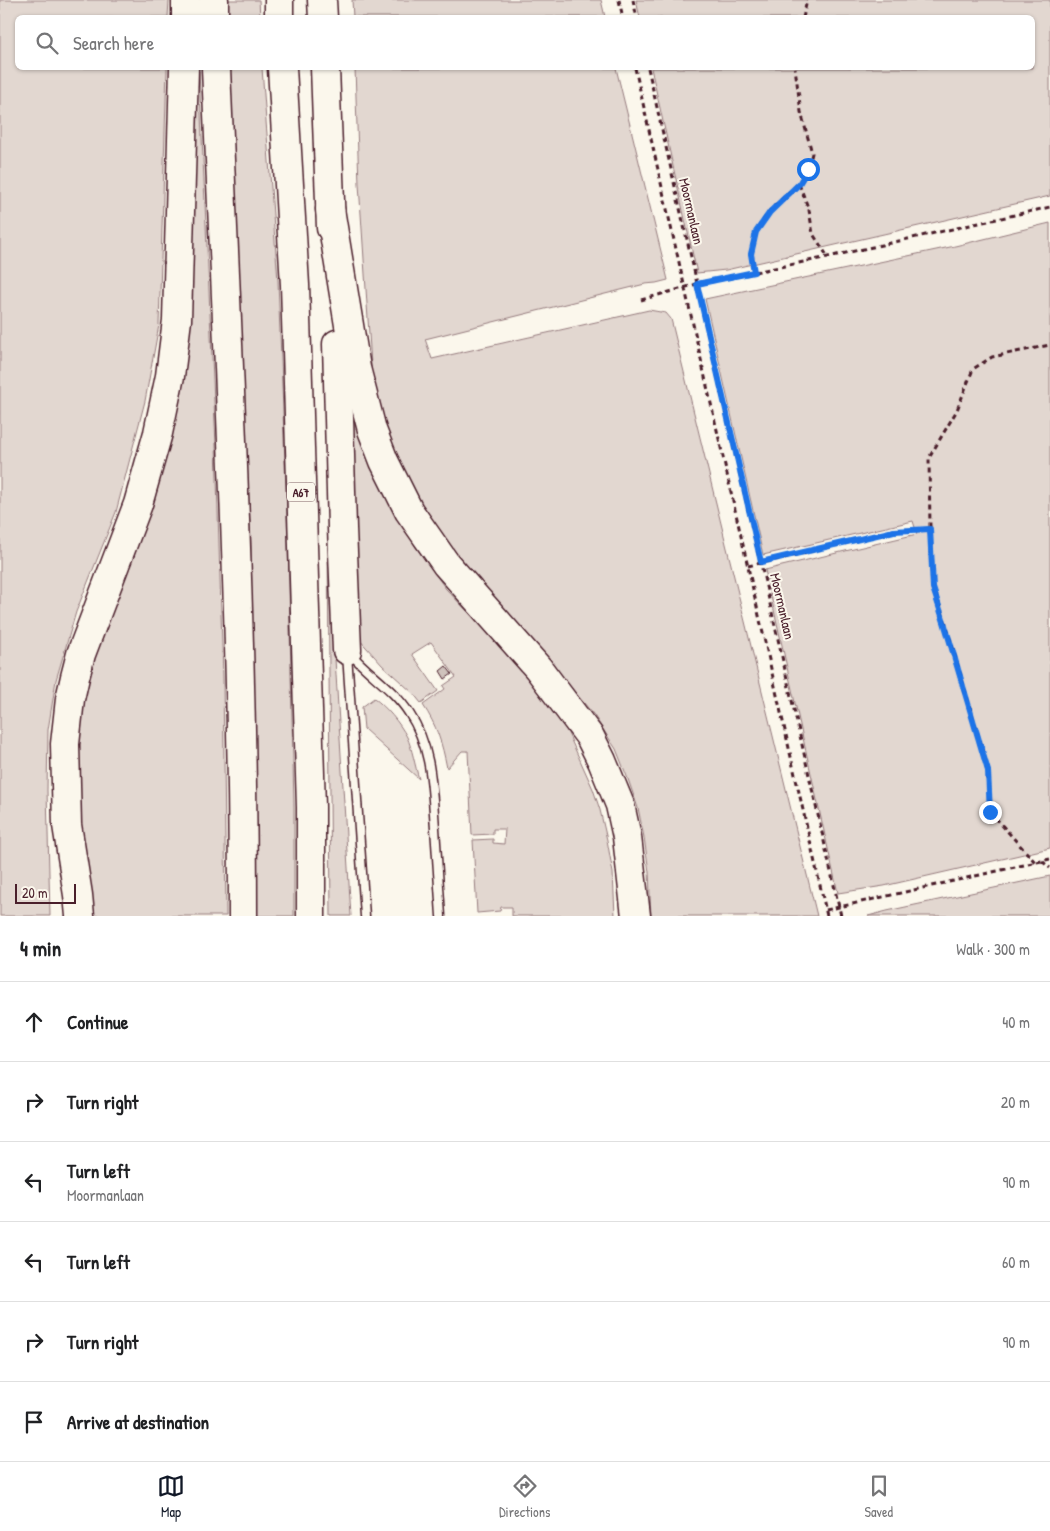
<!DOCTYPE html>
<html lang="en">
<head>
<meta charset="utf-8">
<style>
  body { margin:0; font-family:"Patrick Hand",sans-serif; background:#f6f6f6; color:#202124 }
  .scale { position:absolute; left:15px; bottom:12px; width:61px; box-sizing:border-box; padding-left:5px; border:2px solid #4a1f2b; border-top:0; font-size:14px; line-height:18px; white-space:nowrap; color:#4a1f2b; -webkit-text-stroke:4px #fbf7ec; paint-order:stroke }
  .stop { position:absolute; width:15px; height:15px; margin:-11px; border:4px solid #1a73e8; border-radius:50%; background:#fff }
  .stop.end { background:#1a73e8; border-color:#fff; box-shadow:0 1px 5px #0008 }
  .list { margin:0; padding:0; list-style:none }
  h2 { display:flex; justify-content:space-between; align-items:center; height:65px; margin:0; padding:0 20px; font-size:21px }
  h2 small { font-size:16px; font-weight:400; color:#757577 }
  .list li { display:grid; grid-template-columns:32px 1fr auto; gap:15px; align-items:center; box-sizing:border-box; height:80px; padding:0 20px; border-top:1px solid #e0e0e0 }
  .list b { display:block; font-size:19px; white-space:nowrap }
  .list p { margin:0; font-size:16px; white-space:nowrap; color:#757577 }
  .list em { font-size:16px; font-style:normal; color:#757577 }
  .icon { flex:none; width:28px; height:28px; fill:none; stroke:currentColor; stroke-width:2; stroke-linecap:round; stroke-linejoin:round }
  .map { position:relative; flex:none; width:1050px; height:916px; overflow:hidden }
  .search { position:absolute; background:#fff; box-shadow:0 1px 4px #0004; left:15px; right:15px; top:15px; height:55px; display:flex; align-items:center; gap:12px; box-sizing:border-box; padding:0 18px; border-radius:8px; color:#757577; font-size:19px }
  .sheet { height:545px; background:#fff }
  nav { display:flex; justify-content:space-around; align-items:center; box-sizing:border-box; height:70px; border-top:1px solid #e0e0e0; background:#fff; font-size:14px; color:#757577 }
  nav a { display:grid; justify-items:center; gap:2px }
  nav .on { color:#111827 }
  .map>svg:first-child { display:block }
  .green { fill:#e2d7d0; stroke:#967b7e }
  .building { fill:#cfc2bc; stroke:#4a1f2b }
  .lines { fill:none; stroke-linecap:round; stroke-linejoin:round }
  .service-casing { stroke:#4a1f2b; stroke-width:11 }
  .motorway-casing { stroke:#4a1f2b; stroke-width:31 }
  .path { stroke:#4a1f2b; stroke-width:3; stroke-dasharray:5 4; stroke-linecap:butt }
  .service { stroke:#fbf7ec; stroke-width:8 }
  .motorway { stroke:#fbf7ec; stroke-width:28 }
  .route { stroke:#1a73e8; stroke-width:6 }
  .labels { text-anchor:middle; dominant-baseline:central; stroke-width:4; stroke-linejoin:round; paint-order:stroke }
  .shield { fill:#fbf7ec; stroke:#7f6065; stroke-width:1 }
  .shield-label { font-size:12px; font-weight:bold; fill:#4a1f2b }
  .street-label { font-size:14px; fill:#4a1f2b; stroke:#fbf7ec }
</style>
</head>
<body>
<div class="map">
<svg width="1050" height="916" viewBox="0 0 1050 916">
  <rect width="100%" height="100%" fill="#fbf7ec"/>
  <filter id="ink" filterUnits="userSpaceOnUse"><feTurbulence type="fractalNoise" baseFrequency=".02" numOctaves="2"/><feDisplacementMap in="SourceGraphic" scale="10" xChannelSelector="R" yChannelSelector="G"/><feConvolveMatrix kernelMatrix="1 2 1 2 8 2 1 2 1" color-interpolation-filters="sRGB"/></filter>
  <g filter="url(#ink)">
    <g class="green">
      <polygon points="0,0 169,0 168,17 18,18 18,68 167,68 159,325 145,401 116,512 76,612 56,680 48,730 47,790 50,916 0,916"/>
      <polygon points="227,0 259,0 260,17 227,17"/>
      <polygon points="352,0 601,0 605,17 353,17"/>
      <polygon points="636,0 1050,0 1050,196 726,270 697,273 651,68 1032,68 1032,18 640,18"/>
      <polygon points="229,68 262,68 278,281 288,542 294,807 294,916 257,916 251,542 233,171"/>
      <polygon points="355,68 616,68 668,280 656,283 645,284 425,339 432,359 649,310 666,313 671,319 817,916 651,916 649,872 644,837 638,808 628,779 616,749 593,714 555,668 453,559 421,507 388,439 372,379 359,184"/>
      <polygon points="195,71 199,71 216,446 223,679 226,916 84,916 74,807 81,685 144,506"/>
      <polygon points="1050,223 1050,848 884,886 838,893 765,570 917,534 913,521 763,555 705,299 955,246"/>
      <path d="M345,388L394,507L415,546L446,589L538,685L558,711L593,789L600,810L607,840L613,873L615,916H512V907H501L500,911L477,913L473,840L493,839V843L504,844L505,829H493V834L472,835L468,751H462L447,768C442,743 437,726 423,705L445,689L443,686L456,677L431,642L412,654L438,691L421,703L413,693L382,665L358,638Z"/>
      <polygon points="328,546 351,916 331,916"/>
      <path d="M374,698C387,708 399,722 407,737C412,748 415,766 419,779L364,729L362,707Z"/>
      <polygon points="1050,876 1050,916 868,916 887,911"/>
    </g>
    <polygon class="building" points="446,666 452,674 445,679 440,671"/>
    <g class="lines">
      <defs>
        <g id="service">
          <path d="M350,653C368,674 394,689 409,713C432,747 432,788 435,828C437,857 439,887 441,916"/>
          <polyline points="347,654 365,916"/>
        </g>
        <g id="motorway">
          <polyline points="214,0 214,18"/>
          <polyline points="279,0 279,18"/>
          <polyline points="322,0 323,18"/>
          <polyline points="186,18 186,0"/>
          <path d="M216,68C228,350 243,633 243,916"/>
          <polyline points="282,68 295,285 311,807 311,916"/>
          <polyline points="325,68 331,228"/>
          <polyline points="330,209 356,368 372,430 384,461 409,511 446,564 538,668 590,737 602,761 620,805 627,837 636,916"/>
          <polyline points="337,344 342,528 347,650"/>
          <polyline points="80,916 78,895 67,825 65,744 70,699 75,677 81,654 138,504 158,433 170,376 177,320 184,68"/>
        </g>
      </defs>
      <use href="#service" class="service-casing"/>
      <use href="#motorway" class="motorway-casing"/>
      <g class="path">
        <polyline points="619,0 623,18"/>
        <polyline points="633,0 637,18"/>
        <polyline points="803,18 807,0"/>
        <polyline points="635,68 827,916"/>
        <polyline points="648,68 841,916"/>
        <polyline points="799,184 809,210 813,234 828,257"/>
        <polyline points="754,272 751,254 756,232 770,211 799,184 808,169 812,153 801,112 795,68"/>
        <polyline points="641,300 697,284 828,257 1050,207"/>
        <polyline points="748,566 894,531 930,529"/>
        <polyline points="1042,861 1050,868"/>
        <polyline points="1035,862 990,812 988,771 945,622 933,588 930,529 929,458 957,410 973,369 992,357 1050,345"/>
        <polyline points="826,910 1050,859"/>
      </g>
      <use href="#service" class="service"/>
      <use href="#motorway" class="motorway"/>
    </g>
  </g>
  <g class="lines" filter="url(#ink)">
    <polyline class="route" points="808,169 799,184 770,212 756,232 751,254 754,272 697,284 761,562 894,531 930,529 933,588 944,622 988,771 990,812"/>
  </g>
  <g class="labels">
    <rect class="shield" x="287" y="482.5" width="28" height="19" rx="4"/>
    <g class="shield-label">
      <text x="301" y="492">A67</text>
    </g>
    <g class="street-label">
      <text transform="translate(692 211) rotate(77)">Moormanlaan</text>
      <text transform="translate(783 606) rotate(77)">Moormanlaan</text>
    </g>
  </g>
</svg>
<div class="scale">20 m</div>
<div class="stop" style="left:808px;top:169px"></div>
<div class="stop end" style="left:990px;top:812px"></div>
<div class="search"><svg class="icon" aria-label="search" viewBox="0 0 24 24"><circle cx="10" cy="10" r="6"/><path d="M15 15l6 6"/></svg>Search here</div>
</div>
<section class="sheet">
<h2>4 min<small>Walk · 300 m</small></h2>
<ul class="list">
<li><svg class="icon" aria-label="ahead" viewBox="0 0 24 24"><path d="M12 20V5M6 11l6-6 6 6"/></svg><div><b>Continue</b></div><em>40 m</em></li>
<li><svg class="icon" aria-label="right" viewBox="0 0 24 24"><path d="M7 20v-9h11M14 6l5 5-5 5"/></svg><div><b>Turn right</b></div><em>20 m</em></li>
<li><svg class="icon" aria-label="left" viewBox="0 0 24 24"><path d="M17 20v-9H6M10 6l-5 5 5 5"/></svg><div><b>Turn left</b><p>Moormanlaan</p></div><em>90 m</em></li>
<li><svg class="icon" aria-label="left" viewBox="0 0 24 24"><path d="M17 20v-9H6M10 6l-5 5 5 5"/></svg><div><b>Turn left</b></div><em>60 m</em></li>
<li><svg class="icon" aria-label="right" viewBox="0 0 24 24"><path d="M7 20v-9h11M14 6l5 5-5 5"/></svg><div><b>Turn right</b></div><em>90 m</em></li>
<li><svg class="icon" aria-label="arrive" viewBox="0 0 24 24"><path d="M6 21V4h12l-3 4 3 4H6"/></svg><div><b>Arrive at destination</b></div></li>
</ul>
</section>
<nav>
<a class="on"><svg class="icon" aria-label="map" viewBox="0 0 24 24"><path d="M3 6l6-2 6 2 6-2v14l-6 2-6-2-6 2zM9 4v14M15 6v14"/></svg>Map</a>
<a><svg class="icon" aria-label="directions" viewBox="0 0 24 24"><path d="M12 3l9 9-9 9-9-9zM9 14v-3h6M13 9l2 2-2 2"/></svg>Directions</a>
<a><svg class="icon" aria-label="saved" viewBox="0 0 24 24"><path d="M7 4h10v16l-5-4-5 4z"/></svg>Saved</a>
</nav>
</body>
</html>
